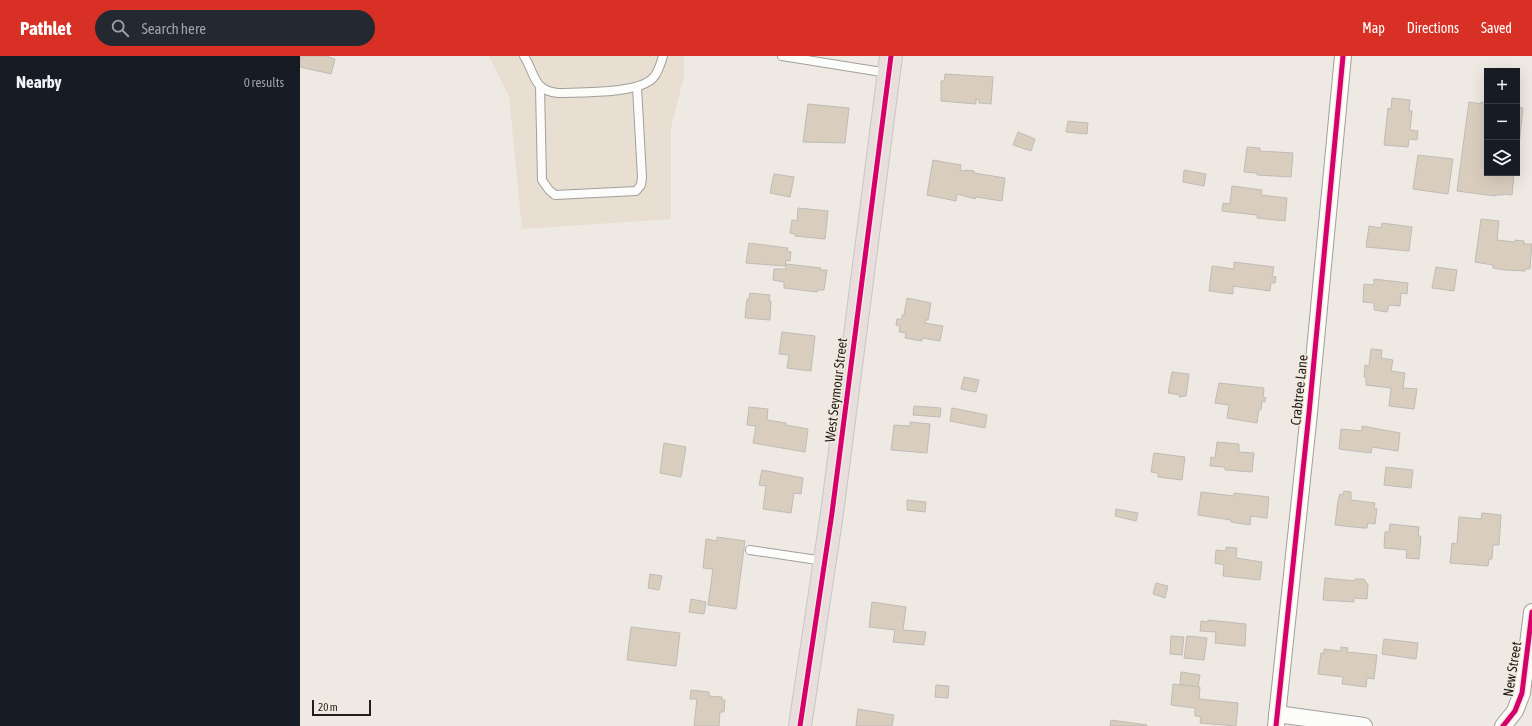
<!DOCTYPE html>
<html lang="en">
<head>
<meta charset="utf-8">
<style>
  body { margin:0; font-family:"Asap Condensed",sans-serif; background:#242831; color:#f1f3f6 }
  .controls { position:absolute; right:12px; top:12px; display:grid; overflow:hidden; border-radius:0px; box-shadow:0 4px 16px #0002 }
  .controls button { width:36px; height:36px; display:grid; place-items:center; padding:0; border:0; border-bottom:1px solid #363941; background:#171b24; color:#f1f3f6; font:20px sans-serif }
  .scale { position:absolute; left:12px; bottom:10px; width:59px; box-sizing:border-box; padding-left:4px; border:2px solid #221f1b; border-top:0; font-size:11px; line-height:14px; white-space:nowrap; color:#221f1b; -webkit-text-stroke:3px #f2eade; paint-order:stroke }
  .list { margin:0; padding:0; list-style:none }
  h2 { display:flex; justify-content:space-between; align-items:center; height:52px; margin:0; padding:0 16px; font-size:17px }
  h2 small { font-size:13px; font-weight:400; color:#9ea1a6 }
  .icon { flex:none; width:22px; height:22px; fill:none; stroke:currentColor; stroke-width:2; stroke-linecap:round; stroke-linejoin:round }
  .map { position:relative; flex:none; width:1232px; height:670px; overflow:hidden }
  header { display:flex; align-items:center; gap:24px; box-sizing:border-box; height:56px; padding:0 20px; background:#d93025; color:#fff }
  header strong { font-size:19px }
  nav { display:flex; gap:22px; margin-inline-start:auto; font-size:14px }
  .search { width:280px; height:36px; background:#242831; display:flex; align-items:center; gap:10px; box-sizing:border-box; padding:0 14px; border-radius:22px; color:#9ea1a6; font-size:15px }
  main { display:flex }
  aside { flex:1; background:#171b24 }
  .map>svg:first-child { display:block }
  .built { fill:#e8ded1 }
  .building { fill:#d9cebe; stroke:#bfbbb7 }
  .lines { fill:none; stroke-linecap:round; stroke-linejoin:round }
  .lane-casing { stroke:#a29f9a; stroke-width:10 }
  .street-casing { stroke:#a29f9a; stroke-width:18 }
  .highway-casing { stroke:#c8c6c3; stroke-width:24 }
  .lane { stroke:#fcfcfb; stroke-width:8 }
  .street { stroke:#fcfcfb; stroke-width:16 }
  .highway { stroke:#e8dede; stroke-width:22 }
  .cycleway-casing { stroke:#f2eade; stroke-width:8 }
  .cycleway { stroke:#d6006c; stroke-width:5 }
  .labels { text-anchor:middle; dominant-baseline:central; stroke-width:3; stroke-linejoin:round; paint-order:stroke }
  .street-label { font-size:14px; fill:#221f1b; stroke:#f2eade }
</style>
</head>
<body>
<header>
<strong>Pathlet</strong>
<div class="search"><svg class="icon" aria-label="search" viewBox="0 0 24 24"><circle cx="10" cy="10" r="6"/><path d="M15 15l6 6"/></svg>Search here</div>
<nav><a>Map</a><a>Directions</a><a>Saved</a></nav>
</header>
<main>
<aside>
<h2>Nearby<small>0 results</small></h2>
<ul class="list">
</ul>
</aside>
<div class="map">
<svg width="1232" height="670" viewBox="0 0 1232 670">
  <rect width="100%" height="100%" fill="#eee9e2"/>
  <polygon class="built" points="189,0 384,0 384,20 371,72 371,163 222,173 209,40"/>
  <g class="building">
    <polygon points="0,0 26,0 35,3 31,18 0,11"/>
    <polygon points="645,18 693,21 691,48 679,47 679,44 676,43 676,48 641,45 641,25 644,25"/>
    <polygon points="1092,42 1110,44 1109,55 1112,55 1110,74 1118,75 1117,84 1109,83 1108,91 1084,89 1088,52 1091,53"/>
    <polygon points="1169,46 1181,48 1181,46 1187,47 1187,117 1214,117 1212,139 1203,138 1203,139 1195,139 1195,140 1157,135"/>
    <polygon points="508,48 549,52 545,87 503,86"/>
    <polygon points="1217,51 1223,52 1217,107"/>
    <polygon points="768,65 788,67 787,78 766,76"/>
    <polygon points="718,76 735,83 731,95 713,89"/>
    <polygon points="947,91 960,92 960,95 993,97 991,121 957,119 957,117 944,116"/>
    <polygon points="1118,99 1153,103 1148,138 1113,133"/>
    <polygon points="633,104 661,109 660,114 666,115 666,114 674,115 674,117 705,122 702,145 676,141 675,143 657,138 656,145 627,139"/>
    <polygon points="884,114 906,118 904,130 883,126"/>
    <polygon points="474,118 494,121 490,141 470,137"/>
    <polygon points="932,130 962,134 961,139 987,142 985,165 957,162 957,159 922,155 923,147 930,148"/>
    <polygon points="498,152 528,155 525,183 495,180 495,178 490,177 492,164 497,165"/>
    <polygon points="1181,163 1199,165 1197,184 1215,186 1215,184 1224,185 1224,188 1232,188 1230,213 1225,213 1225,215 1205,214 1193,212 1193,209 1175,206"/>
    <polygon points="1082,167 1112,171 1109,195 1066,191 1069,170 1081,172"/>
    <polygon points="449,187 488,192 487,195 491,196 490,205 486,204 485,210 446,207"/>
    <polygon points="934,206 974,211 972,220 976,221 975,227 971,227 970,235 933,230 933,238 909,235 912,210 934,213"/>
    <polygon points="486,208 521,212 520,214 527,214 524,234 518,234 517,236 484,232 484,226 473,224 474,213 486,213"/>
    <polygon points="1136,211 1157,214 1154,235 1132,232"/>
    <polygon points="1074,223 1108,227 1107,238 1101,237 1100,250 1089,249 1087,256 1074,254 1074,247 1063,246 1064,228 1074,229"/>
    <polygon points="450,237 470,239 469,245 471,245 470,264 445,262 447,243 449,243"/>
    <polygon points="607,242 631,247 628,264 626,264 625,267 643,270 640,285 622,282 622,285 605,282 606,277 599,276 600,270 596,269 597,263 602,263 602,259 604,259"/>
    <polygon points="482,276 515,280 511,315 487,312 489,299 479,298"/>
    <polygon points="1071,293 1082,294 1081,302 1093,304 1091,315 1105,317 1103,332 1117,333 1114,353 1089,350 1091,332 1066,329 1066,321 1064,321 1065,309 1069,310"/>
    <polygon points="872,316 889,318 886,340 879,341 880,339 868,337"/>
    <polygon points="664,321 679,324 676,336 661,333"/>
    <polygon points="919,327 964,332 963,341 966,342 965,346 962,345 961,354 959,353 957,367 927,362 929,349 915,347"/>
    <polygon points="614,350 641,352 640,361 613,359"/>
    <polygon points="449,351 468,353 467,364 486,367 486,369 508,373 505,396 453,387 456,370 447,369"/>
    <polygon points="652,352 687,359 685,372 650,365"/>
    <polygon points="610,366 630,368 627,397 591,394 594,369 610,370"/>
    <polygon points="1062,370 1100,377 1098,395 1072,391 1071,397 1039,393 1041,373 1062,375"/>
    <polygon points="917,386 939,388 939,396 954,397 952,416 925,414 925,411 910,410 911,401 915,402"/>
    <polygon points="364,387 386,391 381,421 360,417"/>
    <polygon points="854,397 885,401 882,424 858,421 858,417 851,416"/>
    <polygon points="1086,411 1113,414 1111,432 1084,429"/>
    <polygon points="462,414 503,422 501,438 494,437 491,457 463,453 466,430 459,429"/>
    <polygon points="1044,435 1051,436 1051,444 1075,447 1074,453 1077,453 1075,468 1068,467 1067,472 1062,472 1035,469 1038,444 1040,438 1043,439"/>
    <polygon points="901,436 934,440 934,437 969,441 967,462 951,460 950,469 931,466 931,464 898,459"/>
    <polygon points="607,444 626,446 625,456 607,454"/>
    <polygon points="816,453 838,457 836,465 815,460"/>
    <polygon points="1182,457 1201,459 1199,489 1193,489 1192,503 1189,503 1188,510 1150,507 1152,487 1157,488 1159,461 1181,463"/>
    <polygon points="1090,468 1119,471 1118,480 1121,480 1119,503 1106,502 1107,494 1084,492 1085,476 1089,476"/>
    <polygon points="417,481 445,485 436,553 408,549 413,513 403,512 406,483 417,485"/>
    <polygon points="926,491 937,492 936,502 962,506 960,524 923,520 924,509 915,507 916,494 926,495"/>
    <polygon points="350,518 362,520 359,534 348,532"/>
    <polygon points="1025,522 1055,525 1055,523 1064,523 1068,529 1067,543 1054,542 1054,546 1023,544"/>
    <polygon points="856,527 868,530 865,542 853,538"/>
    <polygon points="391,543 406,546 404,558 389,556"/>
    <polygon points="572,546 606,551 603,574 626,576 624,589 593,586 595,574 569,571"/>
    <polygon points="908,564 946,568 945,590 915,587 916,576 900,575 901,565 908,566"/>
    <polygon points="331,571 380,577 376,610 327,604"/>
    <polygon points="871,580 884,581 882,599 870,598"/>
    <polygon points="887,580 907,582 904,604 884,602"/>
    <polygon points="1084,583 1118,587 1116,603 1082,598"/>
    <polygon points="1041,591 1048,592 1047,596 1077,599 1074,623 1067,622 1066,631 1042,628 1043,621 1018,618 1021,597 1024,597 1024,593 1041,595"/>
    <polygon points="881,616 900,619 898,631 880,629"/>
    <polygon points="873,628 900,631 899,643 938,647 936,670 900,667 901,661 895,660 895,652 871,649"/>
    <polygon points="636,629 649,630 648,642 635,641"/>
    <polygon points="391,634 409,636 409,640 422,641 422,644 425,644 424,656 420,656 419,670 394,670 397,643 390,643"/>
    <polygon points="558,653 594,659 592,670 556,670"/>
    <polygon points="811,664 847,669 847,670 810,670"/>
  </g>
  <g class="lines">
    <defs>
      <g id="lane">
        <path d="M224,0C235,17 233,35 258,37C280,36 338,38 353,22C358,17 361,7 363,0"/>
        <polyline points="482,0 588,17"/>
        <polyline points="240,31 242,124 249,134 255,139 336,135 341,129 342,121 337,31"/>
        <polyline points="450,494 524,505"/>
      </g>
      <g id="street">
        <polyline points="977,658 1064,670"/>
        <polyline points="976,670 1009,357 1043,0"/>
        <polyline points="1203,670 1215,655 1222,637 1232,556"/>
      </g>
      <polyline id="highway" points="500,670 532,457 591,0"/>
    </defs>
    <use href="#lane" class="lane-casing"/>
    <use href="#street" class="street-casing"/>
    <use href="#highway" class="highway-casing"/>
    <use href="#lane" class="lane"/>
    <use href="#street" class="street"/>
    <use href="#highway" class="highway"/>
    <defs>
      <g id="cycleway">
        <polyline points="500,670 532,457 591,0"/>
        <polyline points="976,670 1009,357 1043,0"/>
        <polyline points="1203,670 1215,655 1222,637 1232,556"/>
      </g>
    </defs>
    <use href="#cycleway" class="cycleway-casing"/>
    <use href="#cycleway" class="cycleway"/>
  </g>
  <g class="labels">
    <g class="street-label">
      <text transform="translate(536 334) rotate(-83)">West Seymour Street</text>
      <text transform="translate(999 334) rotate(-84)">Crabtree Lane</text>
      <text transform="translate(1212 613) rotate(-81)">New Street</text>
    </g>
  </g>
</svg>
<div class="controls">
<button>+</button>
<button>−</button>
<button><svg class="icon" aria-label="layers" viewBox="0 0 24 24"><path d="M12 4l9 5-9 5-9-5zM3 14l9 5 9-5"/></svg></button>
</div>
<div class="scale">20 m</div>
</div>
</main>
</body>
</html>
